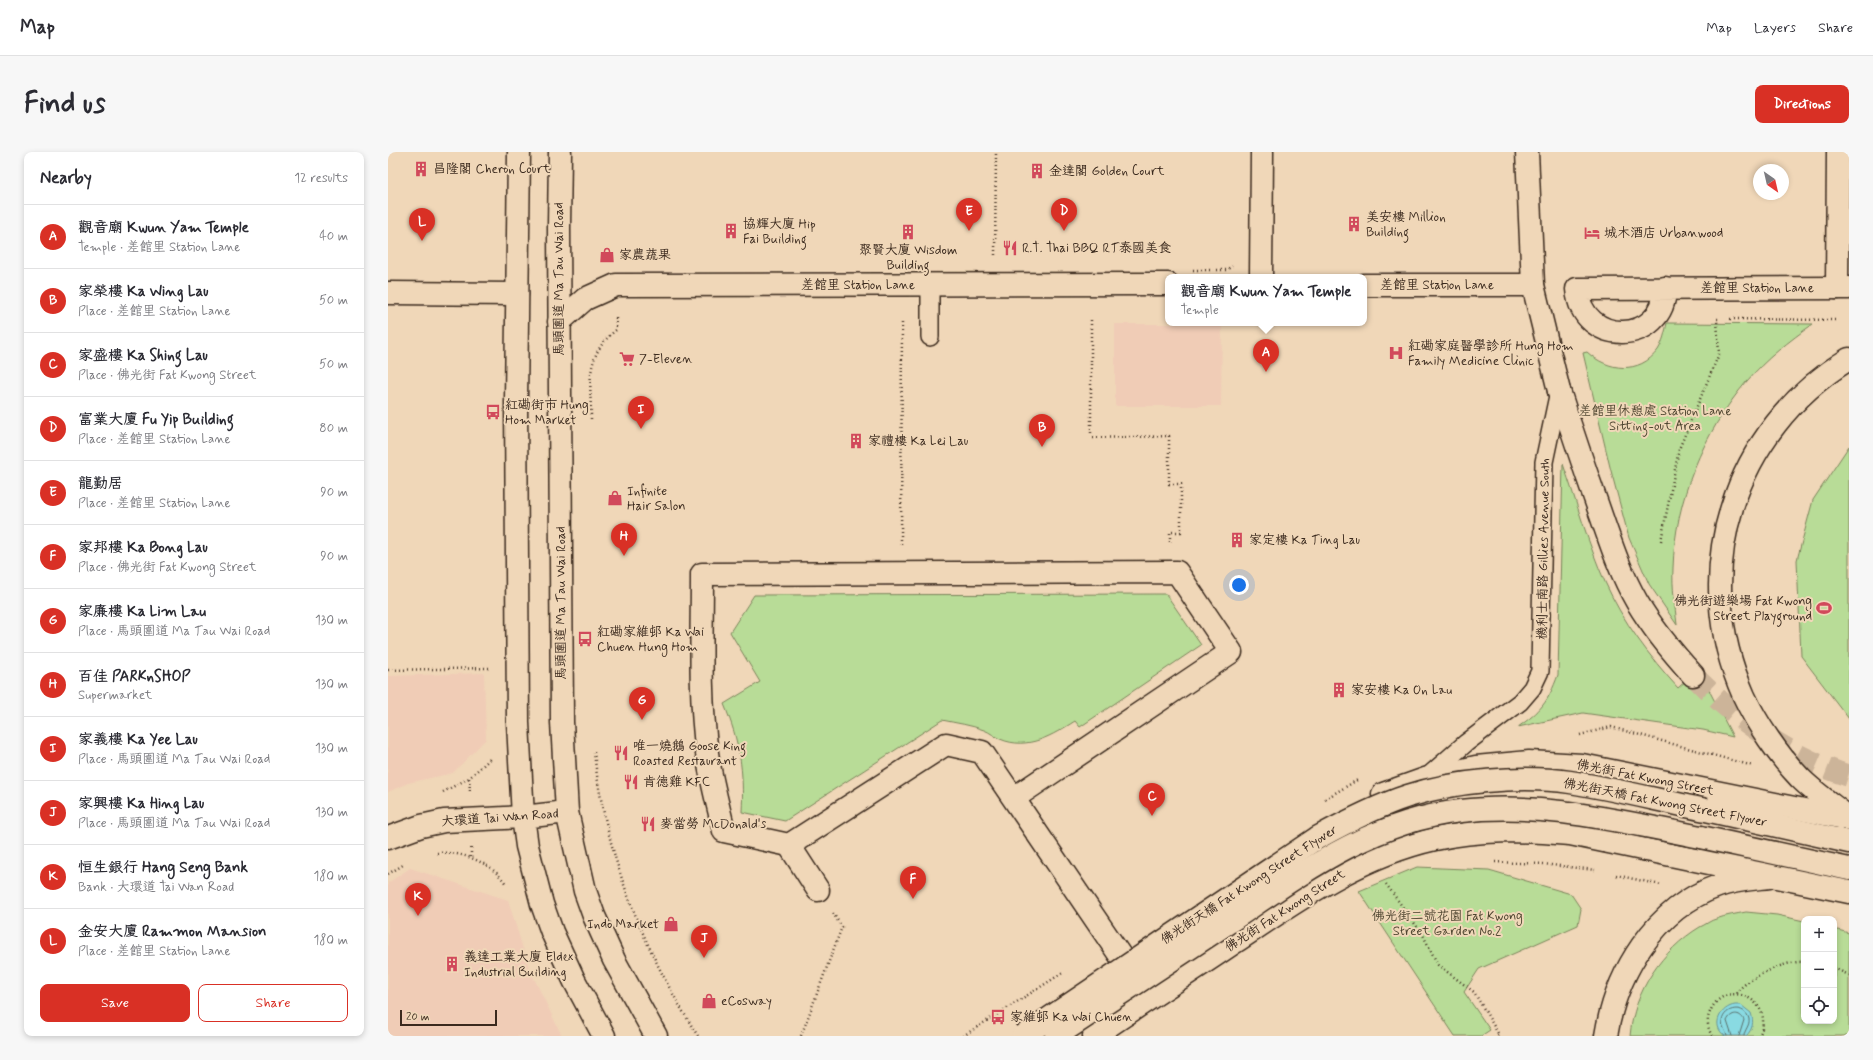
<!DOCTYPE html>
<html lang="en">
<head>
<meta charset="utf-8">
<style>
  body { margin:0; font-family:Mynerve,"LXGW WenKai TC",sans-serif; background:#f7f7f7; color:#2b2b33 }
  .controls { position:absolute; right:12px; bottom:12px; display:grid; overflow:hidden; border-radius:8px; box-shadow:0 2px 6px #0003 }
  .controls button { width:36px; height:36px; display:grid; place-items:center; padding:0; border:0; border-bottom:1px solid #e1e1e2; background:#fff; color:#2b2b33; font:20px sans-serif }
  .compass { position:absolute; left:1365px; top:12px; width:36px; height:36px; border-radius:50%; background:#fff; box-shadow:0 2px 6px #0003; rotate:146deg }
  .scale { position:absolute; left:12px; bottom:10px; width:97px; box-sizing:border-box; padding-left:4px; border:2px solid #3b2a1e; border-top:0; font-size:11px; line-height:14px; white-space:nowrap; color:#3b2a1e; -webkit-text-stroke:3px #f0d7b8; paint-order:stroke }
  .you { position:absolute; left:851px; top:433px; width:14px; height:14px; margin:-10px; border:3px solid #fff; border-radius:50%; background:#1a73e8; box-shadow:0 0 0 6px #1a73e833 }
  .badge { display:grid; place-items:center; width:26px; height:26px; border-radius:50%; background:#d93025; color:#fff; font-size:13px; font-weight:700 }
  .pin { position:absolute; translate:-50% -33px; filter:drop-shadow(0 1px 2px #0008) }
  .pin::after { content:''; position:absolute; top:21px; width:14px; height:12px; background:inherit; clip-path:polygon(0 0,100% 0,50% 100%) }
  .popup { position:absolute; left:777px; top:122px; width:202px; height:52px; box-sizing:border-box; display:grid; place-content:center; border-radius:8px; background:#fff; filter:drop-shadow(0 1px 3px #0005); font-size:13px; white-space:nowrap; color:#7c7c81 }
  .popup b { font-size:15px; color:#2b2b33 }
  .popup::after { content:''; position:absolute; left:50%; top:100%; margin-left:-8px; border:8px solid transparent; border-top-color:#fff }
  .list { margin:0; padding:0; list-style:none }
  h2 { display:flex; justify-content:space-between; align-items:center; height:52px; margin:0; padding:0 16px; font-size:17px }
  h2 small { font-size:13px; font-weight:400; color:#7c7c81 }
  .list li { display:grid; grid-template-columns:26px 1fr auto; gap:12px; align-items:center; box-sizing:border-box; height:64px; padding:0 16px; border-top:1px solid #e1e1e2 }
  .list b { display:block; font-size:15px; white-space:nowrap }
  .list p { margin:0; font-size:13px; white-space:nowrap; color:#7c7c81 }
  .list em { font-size:13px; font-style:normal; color:#7c7c81 }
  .actions { display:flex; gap:8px; padding:12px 16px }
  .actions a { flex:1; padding:9px 0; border:1px solid #d93025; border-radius:8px; text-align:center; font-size:14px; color:#d93025 }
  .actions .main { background:#d93025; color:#fff }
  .icon { flex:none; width:22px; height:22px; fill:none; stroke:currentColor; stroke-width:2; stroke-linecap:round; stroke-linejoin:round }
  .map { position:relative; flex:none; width:1461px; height:884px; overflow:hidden; border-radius:8px }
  header { display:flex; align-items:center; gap:24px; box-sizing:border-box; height:56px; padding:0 20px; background:#fff; border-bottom:1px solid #e1e1e2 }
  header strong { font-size:19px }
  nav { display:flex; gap:22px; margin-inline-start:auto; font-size:14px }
  .intro { display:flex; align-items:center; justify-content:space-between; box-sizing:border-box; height:96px; padding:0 24px }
  h1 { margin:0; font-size:28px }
  .button { padding:10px 18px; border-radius:8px; background:#d93025; color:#fff; font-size:14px; font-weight:700 }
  main { display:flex; gap:24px; padding:0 24px }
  aside { flex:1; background:#fff; border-radius:8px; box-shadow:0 2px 6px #0003 }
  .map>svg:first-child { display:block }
  .built { fill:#f0ccb6 }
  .green { fill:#b8dc97; stroke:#7a835a }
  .water { fill:#89dae2; stroke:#6a9494 }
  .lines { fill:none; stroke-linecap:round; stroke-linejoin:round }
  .shore { stroke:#5a706c; stroke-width:1 }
  .trunk-tunnel { stroke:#ccb499; stroke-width:22; stroke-dasharray:22 11; stroke-linecap:butt }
  .service-casing { stroke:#3b2a1e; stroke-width:20 }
  .pedestrian-casing { stroke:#3b2a1e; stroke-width:25 }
  .minor-casing { stroke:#3b2a1e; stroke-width:25 }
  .tertiary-casing { stroke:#3b2a1e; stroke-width:25 }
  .secondary-casing { stroke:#3b2a1e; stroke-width:25 }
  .primary-casing { stroke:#3b2a1e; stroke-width:25 }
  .trunk-casing { stroke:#3b2a1e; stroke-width:25 }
  .path { stroke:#3b2a1e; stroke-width:2.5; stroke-dasharray:1 3; stroke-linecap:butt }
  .service { stroke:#f0d7b8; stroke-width:17 }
  .pedestrian { stroke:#f0d7b8; stroke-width:22 }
  .minor { stroke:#f0d7b8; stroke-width:22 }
  .tertiary { stroke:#f0d7b8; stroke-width:22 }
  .secondary { stroke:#f0d7b8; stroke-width:22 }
  .primary { stroke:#f0d7b8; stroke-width:22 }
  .trunk { stroke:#f0d7b8; stroke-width:22 }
  .secondary-bridge-casing { stroke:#3b2a1e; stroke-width:25; stroke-linecap:butt }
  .secondary-bridge { stroke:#f0d7b8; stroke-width:22 }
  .labels { text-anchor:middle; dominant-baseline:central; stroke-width:4; stroke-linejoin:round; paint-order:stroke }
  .poi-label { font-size:13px; fill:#3b2a1e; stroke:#f0d7b8; text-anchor:start }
  .street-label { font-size:13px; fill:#3b2a1e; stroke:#f0d7b8 }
  .park-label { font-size:13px; fill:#4e4530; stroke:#f0d7b8 }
</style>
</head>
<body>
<header>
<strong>Map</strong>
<nav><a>Map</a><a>Layers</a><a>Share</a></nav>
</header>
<div class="intro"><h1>Find us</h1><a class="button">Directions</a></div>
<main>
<aside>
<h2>Nearby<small>12 results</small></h2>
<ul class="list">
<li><span class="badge">A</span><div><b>觀音廟 Kwun Yam Temple</b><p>Temple · 差館里 Station Lane</p></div><em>40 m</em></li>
<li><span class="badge">B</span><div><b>家榮樓 Ka Wing Lau</b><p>Place · 差館里 Station Lane</p></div><em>50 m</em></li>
<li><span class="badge">C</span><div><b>家盛樓 Ka Shing Lau</b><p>Place · 佛光街 Fat Kwong Street</p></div><em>50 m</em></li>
<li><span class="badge">D</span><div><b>富業大廈 Fu Yip Building</b><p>Place · 差館里 Station Lane</p></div><em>80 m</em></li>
<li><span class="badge">E</span><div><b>龍勤居</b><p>Place · 差館里 Station Lane</p></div><em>90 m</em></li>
<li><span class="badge">F</span><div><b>家邦樓 Ka Bong Lau</b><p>Place · 佛光街 Fat Kwong Street</p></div><em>90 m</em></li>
<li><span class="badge">G</span><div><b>家廉樓 Ka Lim Lau</b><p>Place · 馬頭圍道 Ma Tau Wai Road</p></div><em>130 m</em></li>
<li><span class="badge">H</span><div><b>百佳 PARKnSHOP</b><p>Supermarket</p></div><em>130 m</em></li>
<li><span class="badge">I</span><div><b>家義樓 Ka Yee Lau</b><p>Place · 馬頭圍道 Ma Tau Wai Road</p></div><em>130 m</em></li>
<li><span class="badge">J</span><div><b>家興樓 Ka Hing Lau</b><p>Place · 馬頭圍道 Ma Tau Wai Road</p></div><em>130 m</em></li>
<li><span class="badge">K</span><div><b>恒生銀行 Hang Seng Bank</b><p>Bank · 大環道 Tai Wan Road</p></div><em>180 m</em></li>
<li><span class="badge">L</span><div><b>金安大廈 Rammon Mansion</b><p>Place · 差館里 Station Lane</p></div><em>180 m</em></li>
</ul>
<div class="actions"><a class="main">Save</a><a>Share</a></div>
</aside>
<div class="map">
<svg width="1461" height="884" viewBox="0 0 1461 884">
  <rect width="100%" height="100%" fill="#f0d7b8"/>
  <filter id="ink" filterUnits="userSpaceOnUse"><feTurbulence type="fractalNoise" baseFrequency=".025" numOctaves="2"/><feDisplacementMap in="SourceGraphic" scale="8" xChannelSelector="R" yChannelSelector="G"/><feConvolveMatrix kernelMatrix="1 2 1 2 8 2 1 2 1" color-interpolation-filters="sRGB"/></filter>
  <g filter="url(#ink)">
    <g class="built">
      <polygon points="727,172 834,172 833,254 727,254"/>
      <polygon points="96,521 98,587 65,621 20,631 0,640 0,524"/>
      <polygon points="22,716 120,748 141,816 174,884 0,884 0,731"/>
    </g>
    <g class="green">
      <path d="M1279,171L1425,172C1401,189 1378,207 1359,229C1315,281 1287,348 1285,416C1284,435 1287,454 1289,473L1261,432L1241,386L1222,315L1195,201L1199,200C1220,219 1251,223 1270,198C1275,190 1277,180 1279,171Z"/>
      <polygon points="1461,294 1461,567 1413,504 1409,408 1425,348"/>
      <path d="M1175,312C1189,351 1200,392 1217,430C1235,470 1261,504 1290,536L1313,515L1322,540L1345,585L1315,578L1195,561L1130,575C1153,559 1160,550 1170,523Z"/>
      <path d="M778,442L813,493L692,575L687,569C665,583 640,599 612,587C607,585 602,580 596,578C583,573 568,571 554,568L397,669L354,660C356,618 352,591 336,552L372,530L342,480L366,443Z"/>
      <polygon points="1029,715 1101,718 1183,742 1193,757 1190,773 1091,817 1076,840 1102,878 1093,884 1067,884 971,739"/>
      <path d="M1358,760L1389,763L1416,769V869H1446V777L1461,781V884H1242C1246,839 1274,798 1312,775C1317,773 1323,768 1328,767C1338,763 1349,762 1358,760Z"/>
    </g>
    <path class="water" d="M1347,853H1353L1363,861C1366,870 1365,877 1358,884H1337C1322,873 1333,855 1347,853Z"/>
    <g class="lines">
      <g class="shore">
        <path d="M1339,884C1338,879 1334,875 1334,869C1336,855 1357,852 1361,867C1362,874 1356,878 1356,884"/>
        <path d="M1344,884L1339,869C1343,860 1352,860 1356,868L1351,884"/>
      </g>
      <path class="trunk-tunnel" d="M1305,523C1348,568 1401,605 1461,624"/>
      <defs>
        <g id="service">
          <polyline points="542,185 542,133"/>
          <polyline points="1037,627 1078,591 1132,550 1144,536 1152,519 1156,310 1171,239"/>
        </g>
        <g id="pedestrian">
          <path d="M626,646L843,500L789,420L314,422C314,481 311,542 319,601C323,628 330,653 336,679L401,693L558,592L594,600L744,821"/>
          <polyline points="401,693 430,738"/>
        </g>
        <g id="minor">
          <polyline points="873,125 874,0"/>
          <polyline points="976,133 1145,133"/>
          <path d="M1277,136C1277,193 1194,196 1189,137L1461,136"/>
          <polyline points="1449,136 1450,0"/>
          <polyline points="0,141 129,142"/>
          <polyline points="171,170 197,147 228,133 780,132"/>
          <polyline points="0,686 33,674 56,669 135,665 179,660"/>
        </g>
        <g id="tertiary">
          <polyline points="995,642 1037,627 1088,615 1141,610 1194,613 1461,667"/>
          <path d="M706,884C752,852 800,822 847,790C910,748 971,704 1047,687C1092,677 1137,678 1182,682L1461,740"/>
        </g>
        <g id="secondary">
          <polyline points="131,0 128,250 130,571 135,665 139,694 154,752 164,780 186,828 216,884"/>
          <polyline points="172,0 171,76 174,570 179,660 197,739 206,764 226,808 268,884"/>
          <polyline points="1139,0 1145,133 1171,239"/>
          <polyline points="1318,658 1461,690"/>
          <polyline points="1313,685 1461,717"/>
        </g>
        <path id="primary" d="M1218,884C1228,821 1267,756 1330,734C1347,728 1364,727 1381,725"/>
        <g id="trunk">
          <path d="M1461,207C1345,278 1300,419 1356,544C1369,572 1390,603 1412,626C1427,641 1445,653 1461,666"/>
          <path d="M1171,239C1183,276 1195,312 1208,349C1220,383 1231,419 1249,450C1265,477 1284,500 1305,523"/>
        </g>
      </defs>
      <use href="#service" class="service-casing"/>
      <use href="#pedestrian" class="pedestrian-casing"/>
      <use href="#minor" class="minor-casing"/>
      <use href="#tertiary" class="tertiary-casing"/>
      <use href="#secondary" class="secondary-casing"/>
      <use href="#primary" class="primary-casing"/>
      <use href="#trunk" class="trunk-casing"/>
      <g class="path">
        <polyline points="607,103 608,0"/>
        <polyline points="805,118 838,118 844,114"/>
        <polyline points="1342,167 1449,168"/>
        <polyline points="703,168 703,286 781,284 781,332 793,332 793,380 782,380 782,392"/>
        <path d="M203,267C203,230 196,204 228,178V163"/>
        <polyline points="1273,389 1291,297 1331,202 1329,167 1331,167"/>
        <polyline points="513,392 514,169"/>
        <polyline points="0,518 102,516"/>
        <polyline points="1192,583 1223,575 1365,614"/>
        <path d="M206,600C217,702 255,798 310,884"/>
        <polyline points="82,639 81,626 103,606"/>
        <polyline points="55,640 81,626"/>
        <polyline points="937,647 971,627"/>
        <polyline points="83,696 83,706"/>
        <path d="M49,701C75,699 104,711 118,732"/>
        <polyline points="1107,710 1155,712 1207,718"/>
        <polyline points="0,722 15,713"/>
        <polyline points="1228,723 1273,733"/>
        <polyline points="998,732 1035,783 1050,813 1086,840 1111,883 1108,884"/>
        <polyline points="1446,816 1461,823"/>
        <path d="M1348,841C1358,827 1397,808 1416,810"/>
        <polyline points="413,884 454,775 444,760"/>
        <polyline points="575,884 676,820"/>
        <path d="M1324,884C1320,877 1318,868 1322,860C1336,824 1390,848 1371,884"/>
      </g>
      <use href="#service" class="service"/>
      <use href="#pedestrian" class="pedestrian"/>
      <use href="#minor" class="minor"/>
      <use href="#tertiary" class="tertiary"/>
      <use href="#secondary" class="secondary"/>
      <use href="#primary" class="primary"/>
      <use href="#trunk" class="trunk"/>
      <defs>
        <g id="secondary-bridge">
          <path d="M635,884L929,686C958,670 989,654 1020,644C1066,629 1133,623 1182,630C1227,637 1273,649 1318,658"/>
          <path d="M668,884C725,847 781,809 838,772C911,723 982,669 1073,659C1153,649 1234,670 1313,685"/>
        </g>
      </defs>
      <use href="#secondary-bridge" class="secondary-bridge-casing"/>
      <use href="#secondary-bridge" class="secondary-bridge"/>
    </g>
  </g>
  <defs>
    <symbol id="building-bare" viewBox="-9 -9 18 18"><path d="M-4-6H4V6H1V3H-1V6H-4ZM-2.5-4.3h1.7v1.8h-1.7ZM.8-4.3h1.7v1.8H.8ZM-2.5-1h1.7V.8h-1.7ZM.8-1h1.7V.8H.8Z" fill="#d1495b" stroke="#f0d7b8" stroke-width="2.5" paint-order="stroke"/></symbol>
    <symbol id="hotel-bare" viewBox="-9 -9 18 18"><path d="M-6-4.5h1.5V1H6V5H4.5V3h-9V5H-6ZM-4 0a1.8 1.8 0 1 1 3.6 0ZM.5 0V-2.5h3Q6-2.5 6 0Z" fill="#d1495b" stroke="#f0d7b8" stroke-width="2.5" paint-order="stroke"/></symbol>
    <symbol id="restaurant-bare" viewBox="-9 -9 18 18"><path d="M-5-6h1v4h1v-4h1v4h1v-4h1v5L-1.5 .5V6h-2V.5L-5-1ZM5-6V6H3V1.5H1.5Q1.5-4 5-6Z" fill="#d1495b" stroke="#f0d7b8" stroke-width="2.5" paint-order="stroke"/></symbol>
    <symbol id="shop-bare" viewBox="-9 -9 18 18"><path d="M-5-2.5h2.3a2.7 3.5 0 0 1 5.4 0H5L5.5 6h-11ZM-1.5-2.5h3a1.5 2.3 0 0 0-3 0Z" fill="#d1495b" stroke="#f0d7b8" stroke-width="2.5" paint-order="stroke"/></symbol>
    <symbol id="hospital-bare" viewBox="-9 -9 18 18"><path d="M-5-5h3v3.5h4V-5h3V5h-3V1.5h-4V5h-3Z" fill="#d1495b" stroke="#f0d7b8" stroke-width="2.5" paint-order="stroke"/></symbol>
    <symbol id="supermarket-bare" viewBox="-9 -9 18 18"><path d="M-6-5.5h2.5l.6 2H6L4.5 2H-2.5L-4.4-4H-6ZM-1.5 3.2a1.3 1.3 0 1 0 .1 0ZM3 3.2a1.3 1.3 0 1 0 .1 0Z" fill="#d1495b" stroke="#f0d7b8" stroke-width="2.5" paint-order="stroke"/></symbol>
    <symbol id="bus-bare" viewBox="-9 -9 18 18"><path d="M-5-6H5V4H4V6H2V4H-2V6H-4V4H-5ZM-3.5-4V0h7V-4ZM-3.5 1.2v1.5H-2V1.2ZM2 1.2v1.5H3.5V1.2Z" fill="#d1495b" stroke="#f0d7b8" stroke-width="2.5" paint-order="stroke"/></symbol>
    <symbol id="stadium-bare" viewBox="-9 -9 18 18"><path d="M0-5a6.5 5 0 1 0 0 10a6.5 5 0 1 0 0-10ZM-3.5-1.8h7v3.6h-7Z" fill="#d1495b" stroke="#f0d7b8" stroke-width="2.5" paint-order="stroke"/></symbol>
  </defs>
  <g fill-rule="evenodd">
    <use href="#building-bare" x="22" y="6" width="22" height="22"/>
    <use href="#building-bare" x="638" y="8" width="22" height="22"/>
    <use href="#building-bare" x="955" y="61" width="22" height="22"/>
    <use href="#building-bare" x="332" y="68" width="22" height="22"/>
    <use href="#building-bare" x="509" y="69" width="22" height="22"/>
    <use href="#hotel-bare" x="1193" y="70" width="22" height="22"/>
    <use href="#restaurant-bare" x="611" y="85" width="22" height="22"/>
    <use href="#shop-bare" x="208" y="92" width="22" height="22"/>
    <use href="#hospital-bare" x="997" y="190" width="22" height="22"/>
    <use href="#supermarket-bare" x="228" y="196" width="22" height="22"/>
    <use href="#bus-bare" x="94" y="249" width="22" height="22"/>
    <use href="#building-bare" x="457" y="278" width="22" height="22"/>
    <use href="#shop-bare" x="216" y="335" width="22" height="22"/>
    <use href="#building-bare" x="838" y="377" width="22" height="22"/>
    <use href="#stadium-bare" x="1425" y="445" width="22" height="22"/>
    <use href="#bus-bare" x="186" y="476" width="22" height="22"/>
    <use href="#building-bare" x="940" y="527" width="22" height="22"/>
    <use href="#restaurant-bare" x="222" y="590" width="22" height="22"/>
    <use href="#restaurant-bare" x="232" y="619" width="22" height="22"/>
    <use href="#restaurant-bare" x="249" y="661" width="22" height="22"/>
    <use href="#shop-bare" x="272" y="761" width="22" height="22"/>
    <use href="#building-bare" x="53" y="801" width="22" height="22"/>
    <use href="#shop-bare" x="310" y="838" width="22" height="22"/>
    <use href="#bus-bare" x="599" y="854" width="22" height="22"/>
  </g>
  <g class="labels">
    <g class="poi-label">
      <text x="45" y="17">昌隆閣 Cheron Court</text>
      <text x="661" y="19">金達閣 Golden Court</text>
      <text x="978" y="65">美安樓 Million<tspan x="978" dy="15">Building</tspan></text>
      <text x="355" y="72">協輝大廈 Hip<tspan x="355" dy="15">Fai Building</tspan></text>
      <text x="1216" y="81">城木酒店 Urbanwood</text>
      <text x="634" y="96">R.T. Thai BBQ RT泰國美食</text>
      <text x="520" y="98" text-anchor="middle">聚賢大廈 Wisdom<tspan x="520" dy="15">Building</tspan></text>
      <text x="231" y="103">家農蔬果</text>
      <text x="1020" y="194">紅磡家庭醫學診所 Hung Hom<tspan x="1020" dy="15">Family Medicine Clinic</tspan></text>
      <text x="251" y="207">7-Eleven</text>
      <text x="117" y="253">紅磡街市 Hung<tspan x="117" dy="15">Hom Market</tspan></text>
      <text x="480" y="289">家禮樓 Ka Lei Lau</text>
      <text x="239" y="339">Infinite<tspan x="239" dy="15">Hair Salon</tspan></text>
      <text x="861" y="388">家定樓 Ka Ting Lau</text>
      <text x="1424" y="449" text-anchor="end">佛光街遊樂場 Fat Kwong<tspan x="1424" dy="15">Street Playground</tspan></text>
      <text x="209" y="480">紅磡家維邨 Ka Wai<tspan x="209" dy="15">Chuen Hung Hom</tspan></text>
      <text x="963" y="538">家安樓 Ka On Lau</text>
      <text x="245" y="594">唯一燒鵝 Goose King<tspan x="245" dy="15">Roasted Restaurant</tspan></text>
      <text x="255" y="630">肯德雞 KFC</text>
      <text x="272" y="672">麥當勞 McDonald's</text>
      <text x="271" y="772" text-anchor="end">Indo Market</text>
      <text x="76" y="805">義達工業大廈 Eldex<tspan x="76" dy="15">Industrial Building</tspan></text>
      <text x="333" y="849">eCosway</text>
      <text x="622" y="865">家維邨 Ka Wai Chuen</text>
    </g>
    <g class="street-label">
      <text transform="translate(171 127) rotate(-90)">馬頭圍道 Ma Tau Wai Road</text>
      <text x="470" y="133">差館里 Station Lane</text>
      <text x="1049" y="133">差館里 Station Lane</text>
      <text x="1369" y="136">差館里 Station Lane</text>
      <text transform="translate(1156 397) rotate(-89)">機利士南路 Gillies Avenue South</text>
      <text transform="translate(173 451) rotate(-90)">馬頭圍道 Ma Tau Wai Road</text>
      <text transform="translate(1257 626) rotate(11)">佛光街 Fat Kwong Street</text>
      <text transform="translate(1277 651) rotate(11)">佛光街天橋 Fat Kwong Street Flyover</text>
      <text transform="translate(112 666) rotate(-4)">大環道 Tai Wan Road</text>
      <text transform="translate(861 733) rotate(-33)">佛光街天橋 Fat Kwong Street Flyover</text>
      <text transform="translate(897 759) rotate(-33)">佛光街 Fat Kwong Street</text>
    </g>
    <g class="park-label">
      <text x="1267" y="259">差館里休憩處 Station Lane<tspan x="1267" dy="15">Sitting-out Area</tspan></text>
      <text x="1059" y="764">佛光街二號花園 Fat Kwong<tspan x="1059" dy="15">Street Garden No.2</tspan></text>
    </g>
  </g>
</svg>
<div class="controls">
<button>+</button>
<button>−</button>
<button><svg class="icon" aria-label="locate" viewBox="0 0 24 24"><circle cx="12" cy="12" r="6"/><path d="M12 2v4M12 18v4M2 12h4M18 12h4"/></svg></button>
</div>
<svg class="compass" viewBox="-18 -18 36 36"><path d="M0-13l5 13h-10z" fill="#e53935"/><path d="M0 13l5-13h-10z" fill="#7c7c81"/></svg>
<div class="scale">20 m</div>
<div class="you"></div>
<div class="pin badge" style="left:878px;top:220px">A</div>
<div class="popup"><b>觀音廟 Kwun Yam Temple</b>Temple</div>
<div class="pin badge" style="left:654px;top:295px">B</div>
<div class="pin badge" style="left:764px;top:664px">C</div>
<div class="pin badge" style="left:676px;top:79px">D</div>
<div class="pin badge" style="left:581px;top:79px">E</div>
<div class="pin badge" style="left:525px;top:747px">F</div>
<div class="pin badge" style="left:254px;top:568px">G</div>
<div class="pin badge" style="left:236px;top:404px">H</div>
<div class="pin badge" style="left:253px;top:277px">I</div>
<div class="pin badge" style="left:316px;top:806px">J</div>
<div class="pin badge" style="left:30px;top:764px">K</div>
<div class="pin badge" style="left:34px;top:89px">L</div>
</div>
</main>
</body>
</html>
